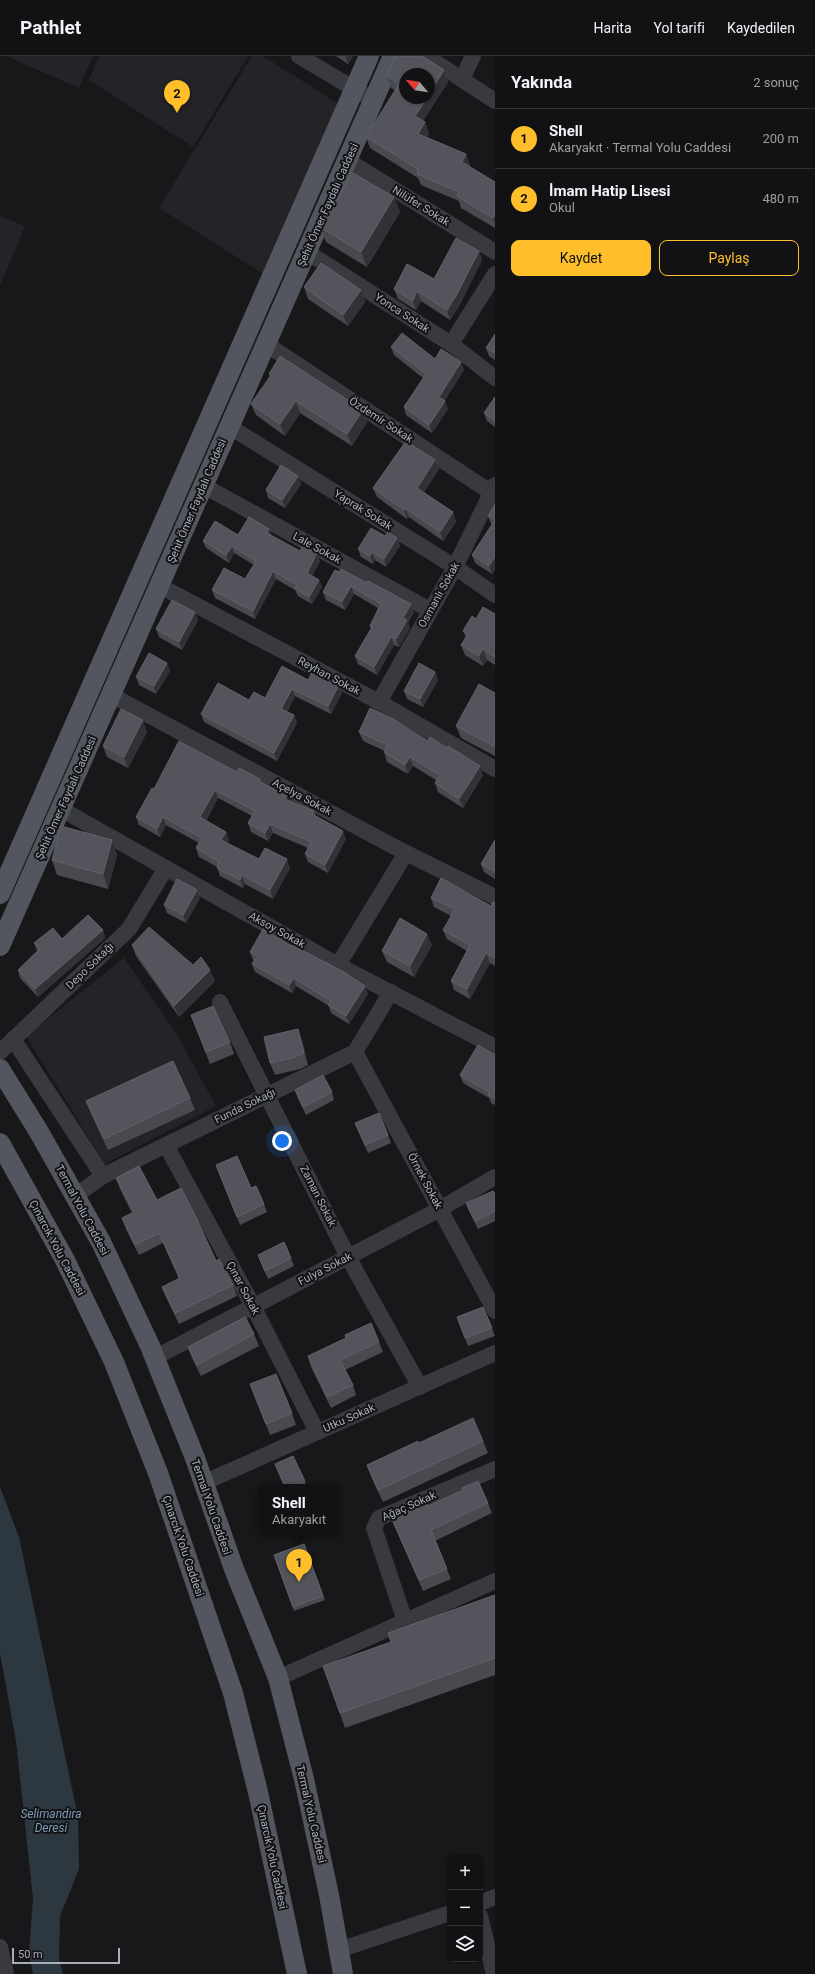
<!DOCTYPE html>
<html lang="tr">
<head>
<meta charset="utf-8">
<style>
  body { margin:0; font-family:Roboto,sans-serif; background:#1b1b1d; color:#f1f3f6 }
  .controls { position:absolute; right:12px; bottom:12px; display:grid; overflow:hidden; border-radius:8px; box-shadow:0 1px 3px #0004 }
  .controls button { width:36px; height:36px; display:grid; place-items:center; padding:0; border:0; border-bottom:1px solid #313234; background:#121214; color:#f1f3f6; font:20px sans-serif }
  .compass { position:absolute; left:399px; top:12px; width:36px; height:36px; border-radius:50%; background:#121214; box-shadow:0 1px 3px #0004; rotate:299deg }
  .scale { position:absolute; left:12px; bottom:10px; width:108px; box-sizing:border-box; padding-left:4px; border:2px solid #a9aebb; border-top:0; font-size:11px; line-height:14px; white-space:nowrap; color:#a9aebb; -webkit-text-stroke:3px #131315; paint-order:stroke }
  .you { position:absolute; left:282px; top:1085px; width:14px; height:14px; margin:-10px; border:3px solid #fff; border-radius:50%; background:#1a73e8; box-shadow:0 0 0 6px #1a73e833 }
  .badge { display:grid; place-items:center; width:26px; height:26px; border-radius:50%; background:#ffbf2b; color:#111; font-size:13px; font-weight:700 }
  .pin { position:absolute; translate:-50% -33px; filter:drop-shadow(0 1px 2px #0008) }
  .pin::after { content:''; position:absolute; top:21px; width:14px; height:12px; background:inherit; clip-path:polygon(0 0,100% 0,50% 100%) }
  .popup { position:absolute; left:258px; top:1428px; width:82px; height:52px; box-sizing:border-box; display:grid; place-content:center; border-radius:8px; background:#121214; filter:drop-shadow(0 1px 3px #0005); font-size:13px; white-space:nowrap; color:#9c9ea0 }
  .popup b { font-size:15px; color:#f1f3f6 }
  .popup::after { content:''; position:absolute; left:50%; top:100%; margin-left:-8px; border:8px solid transparent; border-top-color:#121214 }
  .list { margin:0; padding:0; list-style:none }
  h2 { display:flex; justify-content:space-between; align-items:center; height:52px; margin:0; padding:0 16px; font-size:17px }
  h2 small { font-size:13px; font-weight:400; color:#9c9ea0 }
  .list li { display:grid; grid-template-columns:26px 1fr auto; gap:12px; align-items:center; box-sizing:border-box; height:60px; padding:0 16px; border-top:1px solid #313234 }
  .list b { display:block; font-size:15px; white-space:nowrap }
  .list p { margin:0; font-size:13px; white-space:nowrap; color:#9c9ea0 }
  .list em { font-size:13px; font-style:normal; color:#9c9ea0 }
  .actions { display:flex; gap:8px; padding:12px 16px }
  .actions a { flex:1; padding:9px 0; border:1px solid #ffbf2b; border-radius:8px; text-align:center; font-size:14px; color:#ffbf2b }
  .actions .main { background:#ffbf2b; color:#111 }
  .icon { flex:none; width:22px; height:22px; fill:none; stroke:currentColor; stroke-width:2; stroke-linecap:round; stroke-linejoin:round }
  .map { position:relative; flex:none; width:495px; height:1918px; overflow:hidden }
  header { display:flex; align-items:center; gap:24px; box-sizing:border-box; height:56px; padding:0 20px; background:#121214; border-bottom:1px solid #313234 }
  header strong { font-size:19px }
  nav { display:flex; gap:22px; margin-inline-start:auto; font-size:14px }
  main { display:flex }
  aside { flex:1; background:#121214 }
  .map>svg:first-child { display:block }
  .built { fill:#242428 }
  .water { fill:#2d3740 }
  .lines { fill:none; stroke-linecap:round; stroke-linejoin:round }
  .minor { stroke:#393a40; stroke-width:16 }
  .major { stroke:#54565f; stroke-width:20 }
  .wall { fill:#494a50 }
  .shaded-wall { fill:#313236 }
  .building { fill:#54555c; stroke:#61636a }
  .labels { text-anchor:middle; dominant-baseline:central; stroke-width:4; stroke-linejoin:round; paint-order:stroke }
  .street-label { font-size:11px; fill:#a9aebb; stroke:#131315 }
  .water-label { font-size:12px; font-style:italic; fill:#7e9bb9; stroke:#131315 }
</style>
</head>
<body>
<header>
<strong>Pathlet</strong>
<nav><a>Harita</a><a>Yol tarifi</a><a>Kaydedilen</a></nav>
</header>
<main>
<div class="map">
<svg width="495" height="1918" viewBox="0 0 495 1918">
  <rect width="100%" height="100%" fill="#18181a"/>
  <g class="built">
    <polygon points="6,0 93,0 79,32"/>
    <polygon points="99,0 248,0 193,91 89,24"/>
    <polygon points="252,0 263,0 342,50 265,219 159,152"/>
    <polygon points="0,160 25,170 0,230"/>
    <polygon points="124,902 176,977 216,1050 105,1108 26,980"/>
  </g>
  <polygon class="water" points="0,1431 19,1481 78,1761 79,1813 60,1860 59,1903 63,1918 33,1918 29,1896 33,1842 16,1685 0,1597"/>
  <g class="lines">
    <g class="minor">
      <polyline points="299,0 373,44"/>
      <polyline points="426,0 495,45"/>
      <polyline points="462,23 473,0"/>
      <polyline points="347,104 495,196"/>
      <polyline points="307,196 451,288 495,322"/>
      <polyline points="266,288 495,439"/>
      <polyline points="451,288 495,218"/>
      <polyline points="230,371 455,511 495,539"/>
      <polyline points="204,430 430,554"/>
      <polyline points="160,530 379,646 495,713"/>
      <polyline points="111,639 406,797 495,841"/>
      <polyline points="379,646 455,511 495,429"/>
      <polyline points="61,753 338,909 495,991"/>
      <polyline points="338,909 406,797"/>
      <polyline points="220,946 348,1201 420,1331"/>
      <polyline points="13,983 103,1120"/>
      <polyline points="0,996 129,873 166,812"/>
      <polyline points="355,996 495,1255"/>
      <polyline points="166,1089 253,1250 317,1376"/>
      <polyline points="75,1140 103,1120 355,996 391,936"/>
      <polyline points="154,1302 440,1153 495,1121"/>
      <polyline points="203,1427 495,1297"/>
      <polyline points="405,1565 374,1472 379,1462 495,1413"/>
      <polyline points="278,1622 495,1525"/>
      <polyline points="480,1847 495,1841"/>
      <polyline points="480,1860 494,1918"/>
      <polyline points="0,1891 6,1918"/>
      <polyline points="339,1894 450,1857"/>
    </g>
    <g class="major">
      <polyline points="0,838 369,0"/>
      <path d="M0,890C133,594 261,296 393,0"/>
      <polyline points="0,1013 39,1076 101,1186 150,1290 195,1402 234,1513 278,1622 304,1723 329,1839 343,1918"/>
      <polyline points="0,1087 65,1204 114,1306 158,1417 233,1637 258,1736 297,1918"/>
    </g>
  </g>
  <g class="wall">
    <polygon points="336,0 353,0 348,8"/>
    <polygon points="444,14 448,26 423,65 425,66 429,78 427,81 466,98 470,109 469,111 495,126 495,172 461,152 459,145 421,129 418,122 370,92 366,81 395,34 391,32 387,20"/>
    <polygon points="394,141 400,156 367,211 326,186 320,171"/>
    <polygon points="479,195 482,204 459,250 450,264 421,245 416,254 398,243 394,233 434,223"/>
    <polygon points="304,231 361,234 365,246 348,270 308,243"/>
    <polygon points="495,278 495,304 489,300 486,292"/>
    <polygon points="391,291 435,303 461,306 464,314 444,345 448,353 432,377 406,359 404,351 423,322 394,299"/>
    <polygon points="269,318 367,366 352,390 300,357 285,380 256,359 251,348 270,321"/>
    <polygon points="495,341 495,371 487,365 484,357"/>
    <polygon points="435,404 439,413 424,436 453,456 456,466 443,485 409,461 407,463 377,441 373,432"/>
    <polygon points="298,420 301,428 285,452 268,442 266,434"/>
    <polygon points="495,448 495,513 492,518 475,507 472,499 492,468 491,468 488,460"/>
    <polygon points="269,473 272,480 300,495 320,505 312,520 319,524 322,531 312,548 298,540 295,534 276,523 255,563 215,542 212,534 245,523 254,509 234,497 229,507 206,492 203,485"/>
    <polygon points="385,480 397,482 400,490 386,511 375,504 373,508 361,501 358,493"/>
    <polygon points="335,514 414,556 408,567 410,572 399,591 394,589 377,619 358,608 355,600 371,573 370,570 378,552 354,538 345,554 326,544 323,536"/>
    <polygon points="195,556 198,564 182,594 159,581 156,573"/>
    <polygon points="495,558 495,609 487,604 483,610 465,599 461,589 466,582 463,575 476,563"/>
    <polygon points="167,607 170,615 156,638 139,629 136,621"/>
    <polygon points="435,616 438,624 423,651 407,643 404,635"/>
    <polygon points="308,624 342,637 331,658 295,640 287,656 294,659 297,667 277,705 204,666 201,658 249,644 265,642"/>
    <polygon points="495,637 495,700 461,682 456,670"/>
    <polygon points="147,676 128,712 107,701 103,690"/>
    <polygon points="359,676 483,719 463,752 438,736 435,727 436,724 413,710 408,718 387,706 384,696 385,695 363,685"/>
    <polygon points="237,716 260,723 261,726 286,740 287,744 314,755 316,760 346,783 328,817 308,806 305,798 308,792 273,777 268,785 251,776 248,767 252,760 218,742 206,765 226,776 229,785 227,787 259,803 290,812 273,843 245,828 243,832 220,820 217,811 199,801 196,792 199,787 166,769 160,781 139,769 136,761 154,733"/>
    <polygon points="112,784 117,799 108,833 57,819 52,804"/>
    <polygon points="495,784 495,823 484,816 481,808"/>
    <polygon points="200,842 186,867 167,857 164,849"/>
    <polygon points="431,842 491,850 495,847 495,910 490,907 470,943 454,934 451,925 467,895 447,883 443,874 451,860 434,851"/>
    <polygon points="103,874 105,882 38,941 20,922 18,914 37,895 34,887 62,883"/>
    <polygon points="132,889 193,909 215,925 179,961 136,900"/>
    <polygon points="432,889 414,921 387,906 382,895"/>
    <polygon points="291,890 365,930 368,938 349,968 331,957 329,950 296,930 292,937 255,916 252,908 254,904 253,904 250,896"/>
    <polygon points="191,959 230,986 234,998 210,1008"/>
    <polygon points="302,984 308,1009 300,1013 275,1019 270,1007"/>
    <polygon points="495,999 495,1049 491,1047 489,1042 463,1027 460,1019"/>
    <polygon points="295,1034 332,1036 334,1044 306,1059 298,1042"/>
    <polygon points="190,1042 195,1054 108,1094 91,1057 86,1045"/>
    <polygon points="355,1067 388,1079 391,1087 368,1097"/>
    <polygon points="216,1109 251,1132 264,1148 267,1156 240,1169"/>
    <polygon points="116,1122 157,1144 216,1205 233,1229 237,1240 179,1268 166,1241 162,1231 179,1223 163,1187 139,1199 126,1173 122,1162 132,1157 120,1133"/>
    <polygon points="495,1138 495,1165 478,1173 469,1155 466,1147"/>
    <polygon points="258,1199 291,1202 294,1210 268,1223 261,1207"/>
    <polygon points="483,1251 495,1280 468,1290 457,1261"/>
    <polygon points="254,1278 259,1290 201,1320 192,1302 188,1291"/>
    <polygon points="379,1286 383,1296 345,1314 353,1329 356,1339 331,1352 311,1311 308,1300"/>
    <polygon points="250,1328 292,1357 296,1369 270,1379"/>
    <polygon points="483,1385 488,1397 383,1446 371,1420 367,1409 419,1387"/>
    <polygon points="275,1408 305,1425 307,1431 285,1431"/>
    <polygon points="488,1447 492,1457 435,1485 451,1523 423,1535 395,1471 391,1461 428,1450"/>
    <polygon points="304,1488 325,1544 294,1555 274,1499"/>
    <polygon points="495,1539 495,1619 345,1672 323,1610 391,1586"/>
  </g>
  <g class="shaded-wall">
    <polygon points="345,0 353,0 348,8"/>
    <polygon points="444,14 448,26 419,71 415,60 427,42 429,42 429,38"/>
    <polygon points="425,66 429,78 422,89 418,78"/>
    <polygon points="466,98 470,109 466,118 462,106"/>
    <polygon points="394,141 400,156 367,211 361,196"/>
    <polygon points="495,159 495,167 493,162"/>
    <polygon points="479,195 482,204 459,250 450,264 447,254"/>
    <polygon points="361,234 365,246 348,270 343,259"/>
    <polygon points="417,235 421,245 416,254 413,245"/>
    <polygon points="461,306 464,314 442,349 439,341"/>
    <polygon points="296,345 300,357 285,380 280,368"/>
    <polygon points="445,345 448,353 432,377 429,369"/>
    <polygon points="363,354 367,366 352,390 347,378"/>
    <polygon points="435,404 439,413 421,441 417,432"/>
    <polygon points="298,420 301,428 285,452 282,444"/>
    <polygon points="405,452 409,461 407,463 404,454"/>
    <polygon points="453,456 456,466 443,485 440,476"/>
    <polygon points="269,473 272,480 267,477"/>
    <polygon points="397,482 400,490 386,511 384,503"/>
    <polygon points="232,490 234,497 229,507 226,499"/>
    <polygon points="372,496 375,504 373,508 370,500"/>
    <polygon points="317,497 320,505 310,524 307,517"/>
    <polygon points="495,501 495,513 492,518 489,510"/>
    <polygon points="273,515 276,523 255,563 253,555"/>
    <polygon points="319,524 322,531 312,548 309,541"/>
    <polygon points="351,530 354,538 345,554 342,546"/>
    <polygon points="411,548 414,556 408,567 410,572 399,591 396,583 403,562"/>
    <polygon points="195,556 198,564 182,594 179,586"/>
    <polygon points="391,581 394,589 377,619 374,611"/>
    <polygon points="483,593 487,604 483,610 479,600"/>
    <polygon points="167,607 170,615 156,638 154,630"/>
    <polygon points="435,616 438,624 423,651 420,643"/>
    <polygon points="339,629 342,637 331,658 328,650"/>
    <polygon points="292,633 295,640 284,661 281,653"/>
    <polygon points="294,659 297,667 277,705 274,697"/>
    <polygon points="143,664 147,676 128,712 124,701"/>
    <polygon points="410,701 413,710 408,718 405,709"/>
    <polygon points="480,710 483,719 463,752 459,743"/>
    <polygon points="215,734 218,742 203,770 200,761"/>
    <polygon points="163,761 166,769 160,781 157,773"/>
    <polygon points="270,768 273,777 268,785 265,777"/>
    <polygon points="343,775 346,783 328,817 325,809"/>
    <polygon points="226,776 229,785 224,792 221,784"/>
    <polygon points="112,784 117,799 108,833 103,818"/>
    <polygon points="287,803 290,812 273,843 270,834"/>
    <polygon points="242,819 245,828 243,832 240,824"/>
    <polygon points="197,834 200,842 186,867 183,859"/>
    <polygon points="103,874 105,882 38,941 35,933"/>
    <polygon points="427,878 432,889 414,921 410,910"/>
    <polygon points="486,897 490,907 470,943 467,933"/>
    <polygon points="210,914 215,925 179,961 174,950"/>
    <polygon points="294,922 296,930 292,937 289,929"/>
    <polygon points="365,930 368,938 349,968 346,960"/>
    <polygon points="298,973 302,984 308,1009 304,997"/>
  </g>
  <g class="building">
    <polygon points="395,0 422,0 444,14 429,38 429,18 405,18 405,42 427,42 415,60 425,66 418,78 466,98 462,106 495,126 495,159 493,162 457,140 459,136 417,118 418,113 366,81 399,28 387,20"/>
    <polygon points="353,117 394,141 361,196 320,171"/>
    <polygon points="456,182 479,195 456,240 447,254 417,235 413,245 394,233 407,208 434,223"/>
    <polygon points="321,207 361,234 343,259 304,231"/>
    <polygon points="402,277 435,303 441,293 461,306 439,341 445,345 429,369 404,351 426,318 391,291"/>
    <polygon points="495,278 495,297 486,292"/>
    <polygon points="280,300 363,354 347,378 296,345 280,368 251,348 271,319 269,318"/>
    <polygon points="495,341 495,365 484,357"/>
    <polygon points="406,385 435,404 417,432 453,456 440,476 405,452 404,454 373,432"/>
    <polygon points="281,409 298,420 282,444 266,434"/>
    <polygon points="495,448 495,501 489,510 472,499 495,464 488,460"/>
    <polygon points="249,461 269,473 267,477 300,495 303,489 317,497 307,517 319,524 309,541 295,532 297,529 273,515 253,555 212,534 224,512 245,523 256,505 232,490 226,499 203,485 215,465 238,479"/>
    <polygon points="371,472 385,480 388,476 397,482 384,503 372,496 370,500 358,493"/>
    <polygon points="341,513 367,527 368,525 411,548 403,562 407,564 396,583 391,581 374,611 355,600 372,571 370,570 381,548 351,530 342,546 323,536 335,514 339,516"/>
    <polygon points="172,544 195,556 179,586 156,573"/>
    <polygon points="483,551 495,558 495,601 483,593 479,600 461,589 468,578 463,575 472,560 476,563"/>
    <polygon points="149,597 167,607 154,630 136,621"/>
    <polygon points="419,607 435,616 420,643 404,635"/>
    <polygon points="282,610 308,624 313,615 339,629 328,650 292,633 281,653 294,659 274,697 201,658 218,627 249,644 254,636 265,642"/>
    <polygon points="479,628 495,637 495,691 456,670"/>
    <polygon points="370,652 393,663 428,685 430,681 447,692 448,690 480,710 459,743 435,727 440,719 410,701 405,709 384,696 388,689 359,676"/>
    <polygon points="121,653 143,664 124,701 103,690"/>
    <polygon points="179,685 237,716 239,712 260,723 259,725 286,740 285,743 314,755 312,758 343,775 325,809 305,798 311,786 270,768 265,777 248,767 255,755 215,734 200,761 226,776 221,784 259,803 265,792 287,803 270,834 242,819 240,824 217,812 219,806 196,792 202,782 163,761 157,773 136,761 152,732 154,733"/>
    <polygon points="61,770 112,784 103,818 52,804"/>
    <polygon points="495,784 495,816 481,808"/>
    <polygon points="441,822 491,850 493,846 495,847 495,902 486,897 467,933 451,925 470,889 443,874 455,853 431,842"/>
    <polygon points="177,823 197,834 183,859 164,849"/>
    <polygon points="88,859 103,874 35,933 18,914 40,893 34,887 53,872 62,883"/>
    <polygon points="400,862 427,878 410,910 382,895"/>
    <polygon points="149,871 193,909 201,901 210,914 174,950 132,889"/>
    <polygon points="263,873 291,890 292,889 344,916 365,930 346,960 328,949 331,945 294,922 289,929 252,908 257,900 250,896"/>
    <polygon points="213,950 230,986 206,996 191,959"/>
    <polygon points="298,973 304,997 295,1001 270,1007 264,981"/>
    <polygon points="478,989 495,999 495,1043 488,1039 489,1036 460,1019"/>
    <polygon points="173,1005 190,1042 104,1083 86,1045"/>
    <polygon points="323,1019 332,1036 303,1051 295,1034"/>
    <polygon points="379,1057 388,1079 365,1089 355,1067"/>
    <polygon points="237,1100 251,1132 256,1130 264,1148 237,1161 216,1109"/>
    <polygon points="139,1110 157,1144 181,1132 196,1161 216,1205 219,1203 233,1229 175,1257 162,1231 180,1222 159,1177 135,1189 122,1162 134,1156 116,1122"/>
    <polygon points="493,1135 495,1138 495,1155 475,1165 466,1147"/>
    <polygon points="284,1186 291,1202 265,1215 258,1199"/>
    <polygon points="483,1251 492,1272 465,1282 457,1261"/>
    <polygon points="245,1261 254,1278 197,1309 188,1291"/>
    <polygon points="371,1267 379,1286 340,1304 353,1329 327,1341 308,1300 346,1282 345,1279"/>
    <polygon points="276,1318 292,1357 266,1368 250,1328"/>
    <polygon points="473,1362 483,1385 378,1434 367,1409 418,1385 419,1387"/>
    <polygon points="293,1400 305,1425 292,1431 285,1431 275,1408"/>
    <polygon points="478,1425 488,1447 431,1474 447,1513 419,1524 391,1461 425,1445 428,1450 463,1434 462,1432"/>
    <polygon points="304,1488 323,1540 293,1551 274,1499"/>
    <polygon points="495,1539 495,1602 340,1657 323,1610 391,1586 388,1577"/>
  </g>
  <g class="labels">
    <g class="street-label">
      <text transform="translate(328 149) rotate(-66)">Şehit Ömer Faydalı Caddesi</text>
      <text transform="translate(421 150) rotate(32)">Nilüfer Sokak</text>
      <text transform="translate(402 257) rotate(33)">Yonca Sokak</text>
      <text transform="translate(381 364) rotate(33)">Özdemir Sokak</text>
      <text transform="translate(197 445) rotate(-67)">Şehit Ömer Faydalı Caddesi</text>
      <text transform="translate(363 454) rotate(32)">Yaprak Sokak</text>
      <text transform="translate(317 492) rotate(29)">Lale Sokak</text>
      <text transform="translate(439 539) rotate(-61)">Osmanlı Sokak</text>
      <text transform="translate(329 620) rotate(28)">Reyhan Sokak</text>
      <text transform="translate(302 741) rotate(28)">Açelya Sokak</text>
      <text transform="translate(66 742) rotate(-66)">Şehit Ömer Faydalı Caddesi</text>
      <text transform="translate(277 874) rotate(29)">Aksoy Sokak</text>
      <text transform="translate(90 910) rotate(-44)">Depo Sokağı</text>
      <text transform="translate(245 1050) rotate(-26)">Funda Sokağı</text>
      <text transform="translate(425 1125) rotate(62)">Örnek Sokak</text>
      <text transform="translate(318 1140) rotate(63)">Zaman Sokak</text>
      <text transform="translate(82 1154) rotate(62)">Termal Yolu Caddesi</text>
      <text transform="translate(57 1192) rotate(62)">Çınarcık Yolu Caddesi</text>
      <text transform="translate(325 1213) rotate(-27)">Fulya Sokak</text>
      <text transform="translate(243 1232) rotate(62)">Çınar Sokak</text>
      <text transform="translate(349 1362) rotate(-24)">Utku Sokak</text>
      <text transform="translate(409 1450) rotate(-24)">Ağaç Sokak</text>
      <text transform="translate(211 1451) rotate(71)">Termal Yolu Caddesi</text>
      <text transform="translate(183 1490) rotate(71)">Çınarcık Yolu Caddesi</text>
      <text transform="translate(311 1758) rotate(77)">Termal Yolu Caddesi</text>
      <text transform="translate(272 1801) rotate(78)">Çınarcık Yolu Caddesi</text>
    </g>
    <g class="water-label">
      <text x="51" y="1758">Selimandıra<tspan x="51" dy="14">Deresi</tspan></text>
    </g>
  </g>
</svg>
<div class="controls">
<button>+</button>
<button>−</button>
<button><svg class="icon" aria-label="layers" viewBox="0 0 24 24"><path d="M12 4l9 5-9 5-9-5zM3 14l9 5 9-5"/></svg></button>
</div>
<svg class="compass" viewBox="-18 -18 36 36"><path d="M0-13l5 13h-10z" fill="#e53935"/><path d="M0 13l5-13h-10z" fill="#9c9ea0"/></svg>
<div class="scale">50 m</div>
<div class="you"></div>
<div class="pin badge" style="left:299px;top:1526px">1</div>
<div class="popup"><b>Shell</b>Akaryakıt</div>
<div class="pin badge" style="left:177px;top:57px">2</div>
</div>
<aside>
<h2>Yakında<small>2 sonuç</small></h2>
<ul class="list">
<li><span class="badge">1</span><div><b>Shell</b><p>Akaryakıt · Termal Yolu Caddesi</p></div><em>200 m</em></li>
<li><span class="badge">2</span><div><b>İmam Hatip Lisesi</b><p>Okul</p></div><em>480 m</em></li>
</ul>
<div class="actions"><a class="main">Kaydet</a><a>Paylaş</a></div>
</aside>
</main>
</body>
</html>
